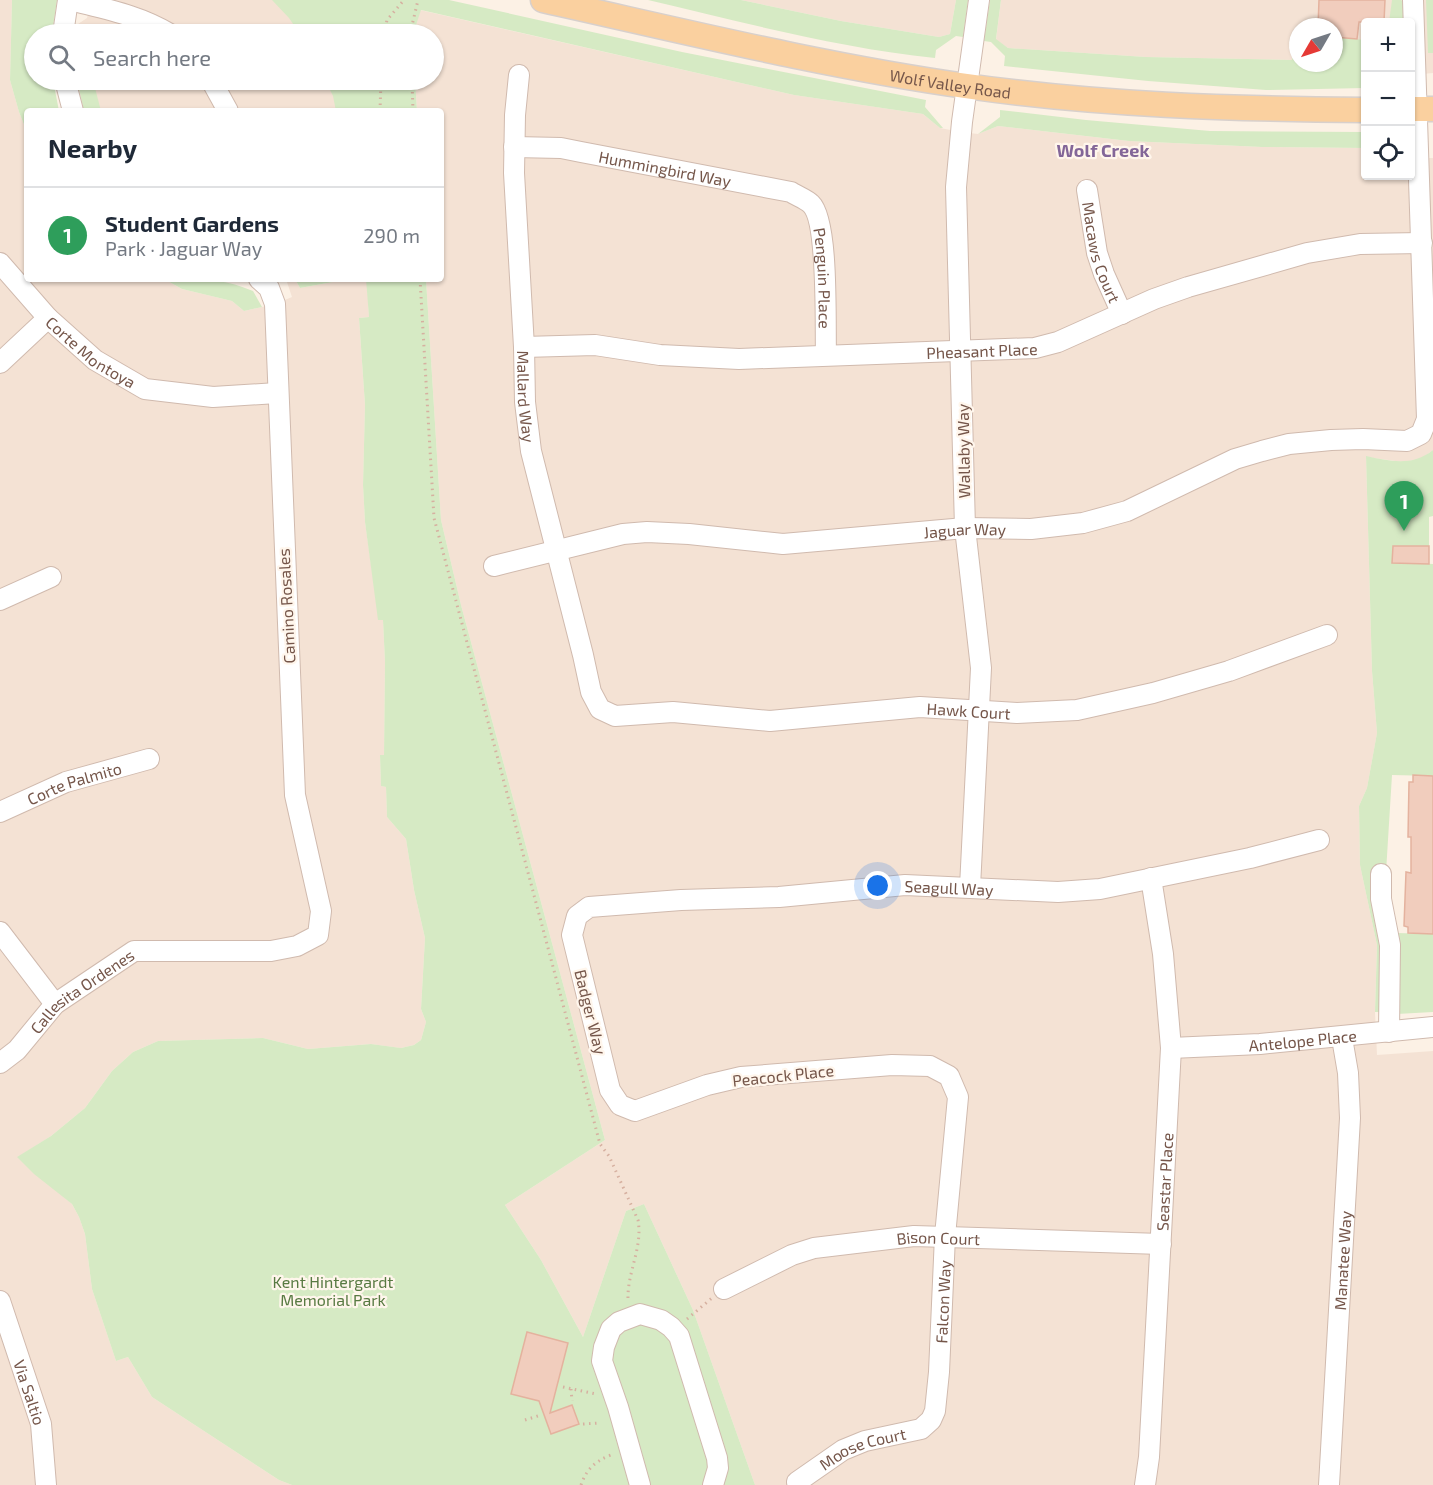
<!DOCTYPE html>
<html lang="en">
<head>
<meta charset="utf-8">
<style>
  body { margin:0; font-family:"Exo 2",sans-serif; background:#f6f6f7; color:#1f2937 }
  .controls { position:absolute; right:18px; top:18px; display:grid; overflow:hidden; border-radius:6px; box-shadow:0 2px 4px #0004 }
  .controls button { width:54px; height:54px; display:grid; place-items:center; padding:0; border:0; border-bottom:2px solid #e0e1e3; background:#fff; color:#1f2937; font:30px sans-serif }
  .compass { position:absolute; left:1289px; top:18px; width:54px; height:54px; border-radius:50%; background:#fff; box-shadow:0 2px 4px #0004; rotate:231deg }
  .you { position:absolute; left:878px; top:886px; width:21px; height:21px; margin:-15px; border:4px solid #fff; border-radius:50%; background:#1a73e8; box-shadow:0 0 0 9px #1a73e833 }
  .badge { display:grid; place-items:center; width:39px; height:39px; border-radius:50%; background:#b45309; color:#fff; font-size:20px; font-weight:700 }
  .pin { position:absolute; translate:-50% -50px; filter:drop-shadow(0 2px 3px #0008) }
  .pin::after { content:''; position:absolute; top:32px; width:21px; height:18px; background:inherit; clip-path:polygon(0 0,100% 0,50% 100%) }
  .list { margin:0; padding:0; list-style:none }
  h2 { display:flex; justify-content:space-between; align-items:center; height:78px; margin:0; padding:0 24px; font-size:26px }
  h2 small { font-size:20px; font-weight:400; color:#747a83 }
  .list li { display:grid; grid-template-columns:39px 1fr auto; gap:18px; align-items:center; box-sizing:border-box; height:96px; padding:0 24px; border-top:2px solid #e0e1e3 }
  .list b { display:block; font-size:22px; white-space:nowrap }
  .list p { margin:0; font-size:20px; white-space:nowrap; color:#747a83 }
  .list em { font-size:20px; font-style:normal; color:#747a83 }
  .icon { flex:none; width:33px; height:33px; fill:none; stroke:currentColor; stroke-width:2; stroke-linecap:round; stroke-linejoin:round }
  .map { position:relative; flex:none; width:1433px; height:1485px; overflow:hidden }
  .search { position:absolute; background:#fff; box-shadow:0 2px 4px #0004; left:24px; top:24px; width:420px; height:66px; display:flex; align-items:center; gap:15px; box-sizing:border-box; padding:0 21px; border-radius:33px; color:#747a83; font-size:22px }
  .panel { position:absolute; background:#fff; box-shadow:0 2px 4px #0004; left:24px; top:108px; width:420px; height:174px; border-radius:6px }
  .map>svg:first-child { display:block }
  .residential { fill:#f4e2d4; fill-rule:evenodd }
  .green { fill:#d6eac4 }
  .building { fill:#f1cdbd; stroke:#e4b29e; stroke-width:1.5 }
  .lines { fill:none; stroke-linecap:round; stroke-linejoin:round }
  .minor-casing { stroke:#d0baae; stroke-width:22 }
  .major-casing { stroke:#d8d0cc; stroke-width:27 }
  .path { stroke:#d6b0a0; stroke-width:3; stroke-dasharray:1.5 4.5; stroke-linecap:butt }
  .minor { stroke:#fff; stroke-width:20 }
  .major { stroke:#fad09f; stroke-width:24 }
  .labels { text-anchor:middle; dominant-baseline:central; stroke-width:4.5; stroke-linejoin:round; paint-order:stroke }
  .street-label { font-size:16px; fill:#75564a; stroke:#fff6ec }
  .park-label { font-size:16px; fill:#587a42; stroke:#fff6ec }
  .neighbourhood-label { font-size:18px; font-weight:bold; fill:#836698; stroke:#fff6ec }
</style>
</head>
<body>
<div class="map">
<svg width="1433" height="1485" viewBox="0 0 1433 1485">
  <rect width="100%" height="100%" fill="#fcf1e5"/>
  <g class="residential">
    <polygon points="0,0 12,0 10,80 19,112 27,132 27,279 164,279 182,289 232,301 244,311 275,304 292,297 286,279 295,279 300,288 349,279 367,280 369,317 359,318 365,405 363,485 365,522 379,620 383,620 385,662 384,755 380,755 381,786 386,787 387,817 406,839 414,890 425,938 421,1009 426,1022 421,1040 414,1045 401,1048 371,1044 308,1049 263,1038 158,1041 133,1052 112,1071 85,1108 51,1136 18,1157 72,1204 79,1217 85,1234 92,1289 116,1361 128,1357 152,1397 279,1480 292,1485 0,1485"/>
    <polygon points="92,0 316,0 347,34 76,34 78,24 87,18"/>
    <polygon points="741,0 956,0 950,34 939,37 841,21"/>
    <path d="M1001,0H1433V73L1411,75L1410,22H1366L1365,67H1300L1292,60L1146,57L1008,48L996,40ZM1298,27H1334V63H1298Z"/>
    <polygon points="420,10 794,95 923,114 940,128 961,132 978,134 998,126 1129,141 1262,147 1365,148 1366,176 1410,176 1411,158 1433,158 1433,450 1421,459 1403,462 1366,457 1372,671 1377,733 1367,788 1359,806 1360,865 1377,945 1375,1012 1377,1055 1433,1051 1433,1485 755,1485 693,1310 644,1204 626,1211 583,1337 541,1260 505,1205 605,1140 461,605 441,520 426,279 441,279 441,111 417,111 415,80 434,80 434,34 413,34"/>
    <polygon points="77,80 376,80 375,111 84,111"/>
  </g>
  <g class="green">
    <polygon points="12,0 57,0 52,34 34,34 34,80 53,80 59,111 27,111 27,132 19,112 10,80"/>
    <polygon points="272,0 449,0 682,52 926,100 925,107 943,128 940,128 923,114 794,95 421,10 413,34 300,34 289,18"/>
    <path d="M648,0H741L841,21L939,37L950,34L956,0H968L963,37L956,36L936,50L935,58C839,48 741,22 648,0Z"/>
    <polygon points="990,0 1001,0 996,39 1008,48 1146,57 1292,60 1295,34 1298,34 1298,63 1334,63 1334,37 1365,40 1365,88 1266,90 1148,81 1004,66 1005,56 991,42 984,41"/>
    <polygon points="1392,0 1401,0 1403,2 1404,22 1389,22"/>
    <polygon points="1426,0 1433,0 1433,53 1428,53"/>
    <polygon points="77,80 93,80 101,111 84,111"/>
    <polygon points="325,80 415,80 417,111 336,111 333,96"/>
    <polygon points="1000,110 1086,120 1210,131 1365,132 1365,148 1262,147 1129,141 998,126 978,134 1000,117"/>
    <path d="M164,279C199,279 220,277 253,291L262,307L244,311L232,301L182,289Z"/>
    <polygon points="295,279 349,279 300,288"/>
    <polygon points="366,279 426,279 441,520 461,605 605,1140 505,1205 541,1260 583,1337 626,1211 644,1204 693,1310 755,1485 292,1485 279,1480 152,1397 128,1357 116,1361 92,1289 85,1234 79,1217 72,1204 34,1174 17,1157 51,1136 85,1108 112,1071 133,1052 158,1041 263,1038 308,1049 371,1044 401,1048 414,1045 421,1040 426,1022 421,1009 425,938 414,890 406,839 387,817 386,787 381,786 380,755 384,755 385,662 383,620 378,620 365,522 363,485 365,405 359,318 369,317"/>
    <path d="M1433,450V516L1429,517V546L1415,563L1433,564V776L1392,775L1382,937L1381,1012H1375L1377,945L1360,865L1359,806L1367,788L1377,733L1372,671L1366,456C1390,461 1412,467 1433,450Z"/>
    <polygon points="1397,933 1433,934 1433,1012 1397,1014"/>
  </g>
  <g class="building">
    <polygon points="1319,0 1385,0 1384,22 1359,22 1357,39 1334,37 1334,27 1318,27"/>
    <polygon points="1393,546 1429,546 1429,564 1392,563"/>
    <polygon points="1413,775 1433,776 1433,934 1408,933 1408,927 1404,926 1406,872 1411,873 1411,837 1408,837 1409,782 1413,782"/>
    <polygon points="527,1332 568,1343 550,1413 572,1405 579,1424 551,1434 539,1401 511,1394"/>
  </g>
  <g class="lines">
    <defs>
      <g id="minor">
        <path d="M70,0C105,9 139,15 170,34"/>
        <polyline points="63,34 68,0"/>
        <path id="s1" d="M519,75L515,115L514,173L524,347L525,402L531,451L583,655L591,692L600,709L615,716L673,712L770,721L920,707L1017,713L1077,710L1153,693L1229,671L1327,635"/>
        <polyline points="65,80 73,111"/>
        <polyline points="211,80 228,111"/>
        <path id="s2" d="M514,147L561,148L581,152L791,192C797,196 806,199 811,204C829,221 825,327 826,355"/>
        <path id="s3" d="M1087,190L1097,253L1104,274L1122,314"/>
        <path id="s4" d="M0,263L48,318L95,360L145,389L213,397L277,393"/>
        <path id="s5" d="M524,347L595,345L660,355L739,359L1035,348L1058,342L1154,299L1188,287L1307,253L1360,244L1422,243"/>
        <polyline points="0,363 48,318"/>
        <path id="s6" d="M494,566L623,534L647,532L689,534L783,544L965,528L1031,529L1083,523L1127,511L1235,459L1262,451L1289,444L1331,440L1363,439L1407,441L1421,434L1427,419L1413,0"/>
        <polyline points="0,600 51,577"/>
        <path id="s7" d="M0,812L66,782L149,759"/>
        <polyline points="1381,874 1381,899 1390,945 1389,1032"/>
        <polyline points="970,887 981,668 965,528 956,187 962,122 979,0"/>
        <polyline points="0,932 55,1004"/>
        <path id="s8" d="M1171,1048L1260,1044L1433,1027"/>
        <path id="s9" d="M0,1063L17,1050L55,1004L134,951H271L297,946L318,935L321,911L295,795L275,304L269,288L259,279"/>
        <path id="s10" d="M724,1289L792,1255L814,1248L914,1236L1161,1244"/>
        <path id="s11" d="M0,1301L41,1424L46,1485"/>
        <path id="s12" d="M797,1482L843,1450L865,1441L921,1429L931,1420L935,1411L939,1372L945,1236L958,1097L949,1076L930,1066L892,1065L741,1077L707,1085L635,1111L620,1105L610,1090L572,935L577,916L589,907L681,900L779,897L905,885L1058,892L1100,889L1250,858L1319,840"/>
        <polyline points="640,1485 618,1407 602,1361 604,1347 611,1329 619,1322 640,1314 661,1320 671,1327 679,1336 717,1458 718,1468 713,1485"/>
        <path id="s13" d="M1145,1485L1149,1457L1171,1048L1163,954L1151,878"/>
        <path id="s14" d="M1329,1485L1350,1118L1348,1073L1342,1038"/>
      </g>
      <g id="major">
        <path id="s15" d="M543,0C683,31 824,66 966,86C1099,105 1232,109 1366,110"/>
        <polyline points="1410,109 1433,109"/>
      </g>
    </defs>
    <use href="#minor" class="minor-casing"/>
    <use href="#major" class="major-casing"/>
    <g class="path">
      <polyline points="384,34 387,20 404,0"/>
      <polyline points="410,34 418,0"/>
      <polyline points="412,80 413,111"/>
      <polyline points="380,111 381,80"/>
      <path d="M420,279L434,518L600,1144L609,1156L638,1220C643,1248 627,1272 628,1300"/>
      <polyline points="687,1319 712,1298"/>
      <polyline points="563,1387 596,1394"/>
      <polyline points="571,1389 572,1401"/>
      <polyline points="525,1420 541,1415"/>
      <polyline points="583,1424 599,1423"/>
      <path d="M581,1485C586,1470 595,1461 611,1455"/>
    </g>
    <use href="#minor" class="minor"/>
    <use href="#major" class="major"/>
  </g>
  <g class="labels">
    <g class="street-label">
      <text stroke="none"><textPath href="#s15" startOffset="416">Wolf Valley Road</textPath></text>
      <text stroke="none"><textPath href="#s2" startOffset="153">Hummingbird Way</textPath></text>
      <text stroke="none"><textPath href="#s3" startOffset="64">Macaws Court</textPath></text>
      <text stroke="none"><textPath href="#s2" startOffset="381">Penguin Place</textPath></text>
      <text stroke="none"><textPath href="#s4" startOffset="128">Corte Montoya</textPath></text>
      <text stroke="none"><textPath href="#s5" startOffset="459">Pheasant Place</textPath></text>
      <text stroke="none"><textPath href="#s1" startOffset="322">Mallard Way</textPath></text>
      <text transform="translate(963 451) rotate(-91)">Wallaby Way</text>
      <text stroke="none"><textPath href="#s6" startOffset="476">Jaguar Way</textPath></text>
      <text transform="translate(286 606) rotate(-93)">Camino Rosales</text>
      <text stroke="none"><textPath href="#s1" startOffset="1016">Hawk Court</textPath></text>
      <text stroke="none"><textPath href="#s7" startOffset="80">Corte Palmito</textPath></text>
      <text stroke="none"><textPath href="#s12" startOffset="1410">Seagull Way</textPath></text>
      <text stroke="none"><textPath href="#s9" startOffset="110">Callesita Ordenes</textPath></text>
      <text transform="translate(591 1012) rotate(76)">Badger Way</text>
      <text stroke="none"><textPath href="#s8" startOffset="132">Antelope Place</textPath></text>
      <text transform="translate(783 1075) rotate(-6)">Peacock Place</text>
      <text stroke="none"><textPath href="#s13" startOffset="304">Seastar Place</textPath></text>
      <text stroke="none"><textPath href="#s10" startOffset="224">Bison Court</textPath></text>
      <text stroke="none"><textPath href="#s14" startOffset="225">Manatee Way</textPath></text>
      <text stroke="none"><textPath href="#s12" startOffset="270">Falcon Way</textPath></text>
      <text stroke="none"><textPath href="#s11" startOffset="96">Via Saltio</textPath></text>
      <text stroke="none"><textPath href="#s12" startOffset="75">Moose Court</textPath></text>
    </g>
    <g class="park-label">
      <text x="333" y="1281">Kent Hintergardt<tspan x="333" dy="18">Memorial Park</tspan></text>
    </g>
    <g class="neighbourhood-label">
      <text x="1103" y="150">Wolf Creek</text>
    </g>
  </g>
</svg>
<div class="controls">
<button>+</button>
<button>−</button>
<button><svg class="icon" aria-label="locate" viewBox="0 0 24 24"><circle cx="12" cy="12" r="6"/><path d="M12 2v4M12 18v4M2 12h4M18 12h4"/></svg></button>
</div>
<svg class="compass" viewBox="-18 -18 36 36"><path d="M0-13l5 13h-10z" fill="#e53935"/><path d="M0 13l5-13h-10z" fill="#747a83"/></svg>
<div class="you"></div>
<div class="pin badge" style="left:1404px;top:531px;background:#2e9e5b">1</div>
<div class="search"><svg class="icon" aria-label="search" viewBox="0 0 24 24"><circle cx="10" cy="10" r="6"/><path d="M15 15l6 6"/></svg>Search here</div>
<section class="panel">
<h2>Nearby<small></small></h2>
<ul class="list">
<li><span class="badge" style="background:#2e9e5b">1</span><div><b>Student Gardens</b><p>Park · Jaguar Way</p></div><em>290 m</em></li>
</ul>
</section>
</div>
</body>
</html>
